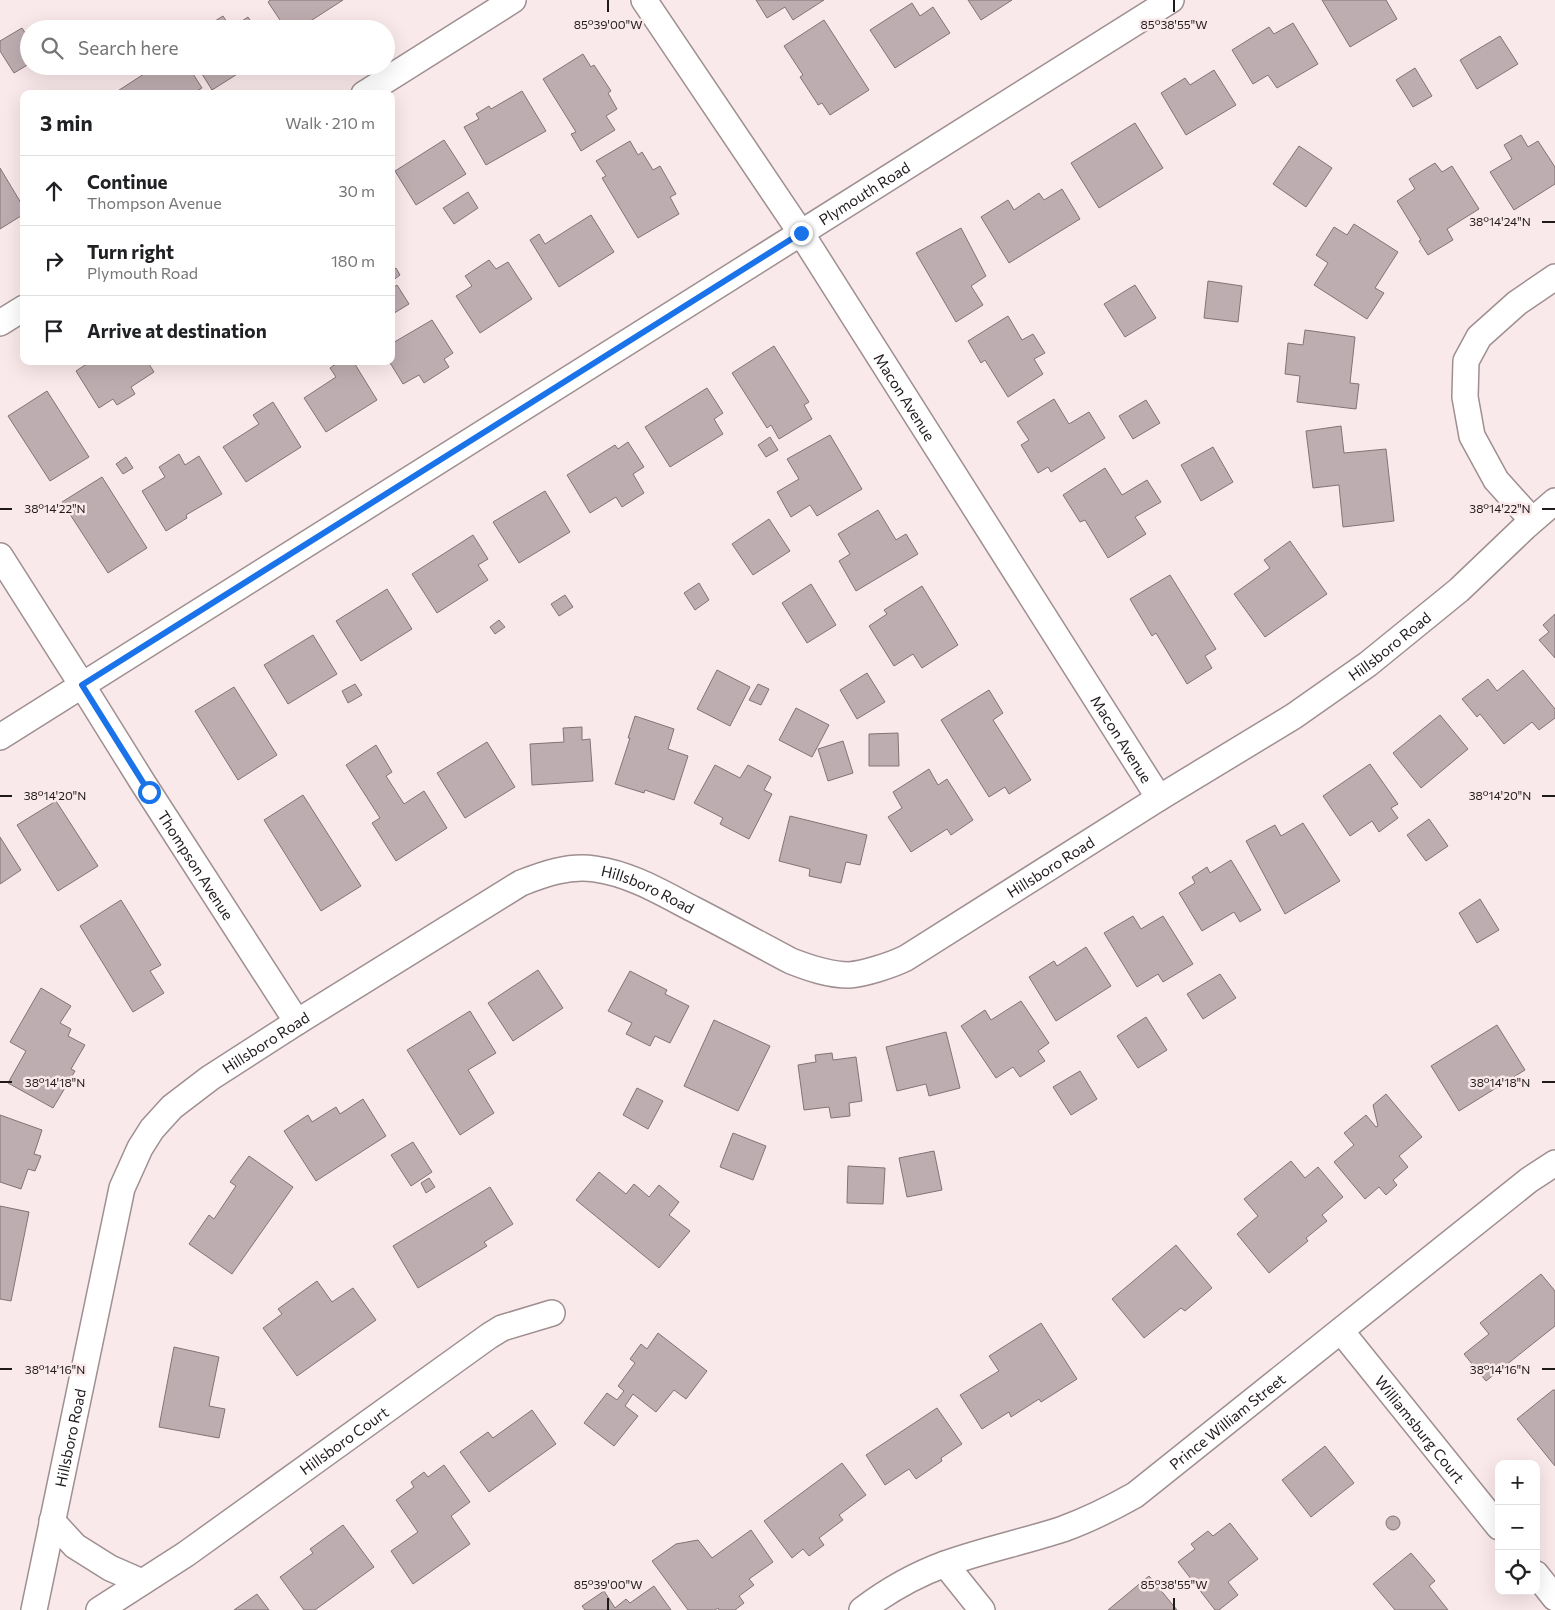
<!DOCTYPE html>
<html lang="en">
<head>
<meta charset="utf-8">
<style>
  body { margin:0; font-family:Commissioner,sans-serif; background:#f6f6f6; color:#202124 }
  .controls { position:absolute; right:15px; bottom:15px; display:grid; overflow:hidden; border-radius:10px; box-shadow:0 5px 20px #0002 }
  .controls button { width:45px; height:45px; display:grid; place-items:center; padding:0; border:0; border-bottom:1px solid #e0e0e0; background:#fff; color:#202124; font:25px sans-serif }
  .stop { position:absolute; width:15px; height:15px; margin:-11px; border:4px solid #1a73e8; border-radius:50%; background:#fff }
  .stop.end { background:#1a73e8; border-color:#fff; box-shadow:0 1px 5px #0008 }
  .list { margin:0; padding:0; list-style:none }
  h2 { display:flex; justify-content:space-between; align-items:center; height:65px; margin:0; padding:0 20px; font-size:21px }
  h2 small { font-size:16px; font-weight:400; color:#757577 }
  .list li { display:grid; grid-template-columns:32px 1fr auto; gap:15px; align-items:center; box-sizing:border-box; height:70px; padding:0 20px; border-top:1px solid #e0e0e0 }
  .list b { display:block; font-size:19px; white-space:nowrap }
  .list p { margin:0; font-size:16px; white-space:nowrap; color:#757577 }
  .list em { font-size:16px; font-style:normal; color:#757577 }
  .icon { flex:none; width:28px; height:28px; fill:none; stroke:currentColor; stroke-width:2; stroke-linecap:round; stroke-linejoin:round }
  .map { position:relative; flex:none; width:1555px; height:1610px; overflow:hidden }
  .search { position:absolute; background:#fff; box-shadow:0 5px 20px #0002; left:20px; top:20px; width:375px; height:55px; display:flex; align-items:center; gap:12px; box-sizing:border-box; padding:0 18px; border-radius:28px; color:#757577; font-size:19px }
  .panel { position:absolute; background:#fff; box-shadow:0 5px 20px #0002; left:20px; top:90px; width:375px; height:275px; border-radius:10px }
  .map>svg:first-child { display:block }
  .building { fill:#beadb0; stroke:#837376 }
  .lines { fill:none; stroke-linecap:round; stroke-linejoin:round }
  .minor-casing { stroke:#9f8f91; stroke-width:28 }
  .minor { stroke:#fff; stroke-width:25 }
  .route { stroke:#1a73e8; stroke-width:6 }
  .ticks { fill:none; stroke:#201a1b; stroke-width:2 }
  .labels { text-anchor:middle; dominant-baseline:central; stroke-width:5; stroke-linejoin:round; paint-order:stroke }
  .street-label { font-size:15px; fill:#201a1b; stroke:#fae9eb }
  .ticks-label { font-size:12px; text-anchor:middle; fill:#201a1b; stroke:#fae9eb; stroke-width:5; stroke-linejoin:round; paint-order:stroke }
</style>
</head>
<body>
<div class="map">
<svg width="1555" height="1610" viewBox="0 0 1555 1610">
  <rect width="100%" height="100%" fill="#fae9eb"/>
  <g class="building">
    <polygon points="270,0 343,0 298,29 286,29 268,2"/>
    <polygon points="756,0 824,0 793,20 785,7 767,18"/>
    <polygon points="968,0 1012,0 981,20"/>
    <polygon points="1322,0 1386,0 1397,19 1350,47"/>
    <polygon points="912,3 920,16 933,7 950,33 895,68 870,30"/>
    <polygon points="223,16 231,28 248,17 256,29 202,29"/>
    <polygon points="824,20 869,90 830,115 822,103 818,105 817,103 800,77 803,75 784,46"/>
    <polygon points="1293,23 1318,64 1277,88 1268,75 1253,84 1232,50 1269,27 1274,34"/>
    <polygon points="22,28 29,39 29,64 14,73 0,51 0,41"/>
    <polygon points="1500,36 1518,64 1477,89 1460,60"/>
    <polygon points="583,54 591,67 594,65 611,91 608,93 617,109 606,116 615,130 581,151 571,134 576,132 543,79"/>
    <polygon points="139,66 188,66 202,88 192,94 113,94 144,74"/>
    <polygon points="197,66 250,66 212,90"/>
    <polygon points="1415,68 1432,96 1413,107 1396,80"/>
    <polygon points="1214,70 1236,105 1186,135 1161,93 1185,78 1190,85"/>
    <polygon points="522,91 546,131 486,165 464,127 479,119 476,114 489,106 491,109"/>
    <polygon points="1135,123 1163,168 1099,208 1071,163"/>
    <polygon points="1521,135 1528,147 1538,141 1555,167 1555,184 1514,210 1490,172 1512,159 1504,145"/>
    <polygon points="444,140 466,174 416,205 395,171"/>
    <polygon points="630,141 638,155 642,152 653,170 660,166 676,194 670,197 679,214 638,238 602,178 606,176 596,161"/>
    <polygon points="1299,146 1332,168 1306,207 1273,184"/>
    <polygon points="1435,163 1442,172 1452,166 1479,209 1447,229 1453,240 1428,255 1419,241 1421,240 1397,201 1415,189 1409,179"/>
    <polygon points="0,168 24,208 24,214 0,229"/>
    <polygon points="1062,189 1080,219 1009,263 981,217 1008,200 1014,210 1039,193 1044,200"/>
    <polygon points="468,192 478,208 454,224 443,208"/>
    <polygon points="591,215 614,252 559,287 530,240 539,234 545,244"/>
    <polygon points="1354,224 1398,252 1375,288 1384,293 1367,319 1314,285 1328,263 1316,255 1318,252 1334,227 1347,235"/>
    <polygon points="961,228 986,276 971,286 983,305 956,322 916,253"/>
    <polygon points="489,260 496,269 508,262 532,299 480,333 456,296 472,286 465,276"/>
    <polygon points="396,268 400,275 392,281 391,272"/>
    <polygon points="1208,281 1242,286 1238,322 1204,318"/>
    <polygon points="397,285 409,304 391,315 391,289"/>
    <polygon points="1135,285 1156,318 1125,337 1104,304"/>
    <polygon points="1008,316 1022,340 1033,334 1045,353 1034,359 1043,374 1008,397 985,360 981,363 968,341"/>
    <polygon points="432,320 453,353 444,359 449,367 424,383 419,375 403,384 389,361 391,361 391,344"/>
    <polygon points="1305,330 1355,337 1350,383 1359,384 1356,409 1297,402 1300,376 1285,374 1288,343 1303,345"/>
    <polygon points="774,346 809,402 804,405 812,419 779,439 771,425 767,428 732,373"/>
    <polygon points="91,361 147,361 154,372 131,387 135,394 117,405 113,399 99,408 76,371"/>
    <polygon points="340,361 353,361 377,400 326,432 304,398 336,377 330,368"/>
    <polygon points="707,388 723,413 714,419 723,434 670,467 645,427"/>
    <polygon points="47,391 89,457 50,481 8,416"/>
    <polygon points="1054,399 1069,424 1089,412 1105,438 1051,472 1048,467 1038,473 1021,445 1029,440 1017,422"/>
    <polygon points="1146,400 1160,423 1133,439 1119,416"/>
    <polygon points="273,402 301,447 246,482 223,447 259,424 253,415"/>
    <polygon points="1341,426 1344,453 1386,449 1394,521 1343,527 1339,485 1313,488 1306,431"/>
    <polygon points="830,435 862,489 817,516 810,505 791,517 777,492 799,479 787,459"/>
    <polygon points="770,437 778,450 766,457 758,445"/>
    <polygon points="628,442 644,467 633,474 644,493 622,507 616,497 590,513 567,475 615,445 618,449"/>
    <polygon points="1213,447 1233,482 1201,501 1181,465"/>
    <polygon points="179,454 185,465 199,456 222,494 186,515 187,518 166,531 142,491 165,477 159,467"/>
    <polygon points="126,457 133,468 123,474 116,464"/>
    <polygon points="1105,468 1122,495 1147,480 1161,502 1135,517 1146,534 1108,558 1085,520 1080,522 1063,495"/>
    <polygon points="102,477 147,548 108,573 62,502"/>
    <polygon points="545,491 570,532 519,563 493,522"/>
    <polygon points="878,510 896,540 906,534 918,554 856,591 839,561 850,554 838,534"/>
    <polygon points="769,519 790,551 753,575 732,544"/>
    <polygon points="473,535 488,559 478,565 488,580 437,613 412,574"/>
    <polygon points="1290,541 1327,594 1265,637 1234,594 1270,568 1264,560"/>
    <polygon points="1170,575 1216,649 1205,656 1212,668 1187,684 1156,633 1152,636 1130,599"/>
    <polygon points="699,583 709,600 695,610 684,593"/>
    <polygon points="811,584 836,625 807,643 782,603"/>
    <polygon points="922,586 958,645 922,668 913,654 894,666 869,626 887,614 884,610"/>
    <polygon points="387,589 412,629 361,661 336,621"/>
    <polygon points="565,595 573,607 559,616 551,604"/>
    <polygon points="1555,614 1555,658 1539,640 1549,632 1543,625"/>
    <polygon points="499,620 505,627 495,634 490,627"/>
    <polygon points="313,635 337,674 288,704 264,665"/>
    <polygon points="717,670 750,687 730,726 697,709"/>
    <polygon points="1523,670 1555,709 1555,718 1539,730 1532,722 1504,744 1480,714 1477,717 1462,699 1488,679 1497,691"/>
    <polygon points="867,673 885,702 857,719 840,690"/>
    <polygon points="355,684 362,695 348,703 342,691"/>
    <polygon points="758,684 769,689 761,705 749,700"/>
    <polygon points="234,687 277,755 238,780 195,711"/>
    <polygon points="989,690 1003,713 993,720 1031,780 1009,794 1005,787 989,797 941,720"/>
    <polygon points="796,708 829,725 812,757 779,740"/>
    <polygon points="1440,715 1468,749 1421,788 1393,753"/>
    <polygon points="635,716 674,729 668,749 688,756 674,800 645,790 644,793 615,784 630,738 628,738"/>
    <polygon points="582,727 582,740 590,739 593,781 532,785 530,744 564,742 563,728"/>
    <polygon points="898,733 899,766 869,766 869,734"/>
    <polygon points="843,741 853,773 828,781 818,749"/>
    <polygon points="487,742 515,787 465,818 437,773"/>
    <polygon points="376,745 392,772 386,776 404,804 424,791 447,828 396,861 372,823 380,818 346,765"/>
    <polygon points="1370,764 1398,804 1391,808 1398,818 1379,832 1372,821 1350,836 1323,796"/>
    <polygon points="715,765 740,778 748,765 771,777 764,790 772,794 749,839 720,824 723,818 694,803"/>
    <polygon points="929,769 938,785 947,779 973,820 951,835 947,829 911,852 888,817 902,808 893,792"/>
    <polygon points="303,795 361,886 321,911 264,820"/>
    <polygon points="56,801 98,866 58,891 17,825"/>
    <polygon points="790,816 867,835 860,865 846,862 841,883 809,876 810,869 779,861"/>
    <polygon points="1429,819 1448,846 1426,861 1407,835"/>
    <polygon points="1303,823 1340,881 1285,914 1246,841 1275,825 1281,836"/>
    <polygon points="0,837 21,870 0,884"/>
    <polygon points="1231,860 1261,910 1240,922 1234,912 1202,931 1179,893 1195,883 1192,877 1207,867 1210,873"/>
    <polygon points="1480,899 1499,930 1477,943 1459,913"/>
    <polygon points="121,900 161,965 150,971 164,993 133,1012 80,926"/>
    <polygon points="1133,916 1141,929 1163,916 1193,964 1163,982 1158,974 1137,987 1104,933"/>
    <polygon points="1086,947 1111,986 1056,1021 1029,977 1054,961 1057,966"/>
    <polygon points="538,970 563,1008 513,1041 488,1003"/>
    <polygon points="630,971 667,990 665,994 689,1006 670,1043 655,1036 650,1046 626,1034 632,1023 608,1011"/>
    <polygon points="1220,974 1236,998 1203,1019 1187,994"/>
    <polygon points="41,988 71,1006 60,1023 71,1029 68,1036 85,1045 71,1069 75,1071 53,1108 8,1083 26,1051 10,1042"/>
    <polygon points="1021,1001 1049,1043 1038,1051 1045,1061 1020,1077 1013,1067 996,1078 961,1026 985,1010 991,1020"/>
    <polygon points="470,1011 496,1053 468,1070 494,1113 460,1135 407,1050"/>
    <polygon points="1146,1017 1167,1050 1138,1068 1117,1036"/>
    <polygon points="714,1020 770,1046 738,1111 684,1086"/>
    <polygon points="1497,1025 1525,1070 1459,1111 1431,1066"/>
    <polygon points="946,1032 960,1088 929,1096 926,1084 897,1091 886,1047"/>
    <polygon points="832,1053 833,1060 856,1057 862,1101 849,1103 850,1116 831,1118 829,1107 804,1110 798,1065 816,1062 815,1055"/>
    <polygon points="1080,1071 1097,1099 1071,1115 1053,1087"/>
    <polygon points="637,1088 663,1101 648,1129 623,1115"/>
    <polygon points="1386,1094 1422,1137 1399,1156 1408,1167 1393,1180 1397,1185 1386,1195 1379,1187 1365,1199 1334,1162 1354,1145 1344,1133 1366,1115 1376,1127 1378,1126 1373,1105"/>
    <polygon points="363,1099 386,1136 316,1181 284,1131 308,1115 312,1122 336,1107 340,1114"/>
    <polygon points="0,1115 42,1130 34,1154 41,1156 35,1171 28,1169 21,1189 0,1182"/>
    <polygon points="733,1133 766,1146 753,1180 720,1167"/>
    <polygon points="413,1142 432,1172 411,1186 391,1155"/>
    <polygon points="934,1151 942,1190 907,1197 899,1158"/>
    <polygon points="249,1156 293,1187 232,1274 189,1244 209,1215 214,1219 236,1186 230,1182"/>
    <polygon points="1291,1161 1305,1178 1318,1167 1343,1197 1322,1215 1327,1221 1306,1238 1308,1241 1269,1273 1237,1234 1258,1216 1244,1199"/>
    <polygon points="848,1166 885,1168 883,1204 847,1203"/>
    <polygon points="599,1172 626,1194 634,1184 649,1197 659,1185 679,1202 669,1215 690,1231 659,1268 576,1200"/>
    <polygon points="429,1178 435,1187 426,1193 421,1183"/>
    <polygon points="490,1187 513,1224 484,1242 487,1246 418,1288 393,1246"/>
    <polygon points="0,1206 29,1212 11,1301 0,1299"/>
    <polygon points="1176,1245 1212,1288 1185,1311 1181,1308 1144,1338 1112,1299"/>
    <polygon points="1541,1274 1555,1291 1555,1326 1486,1381 1464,1354 1489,1334 1480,1323"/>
    <polygon points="317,1281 332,1302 353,1288 376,1320 297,1376 263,1328 282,1314 278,1309"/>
    <polygon points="1041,1323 1077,1379 1041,1402 1039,1399 1011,1417 1009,1412 982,1429 960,1395 999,1371 989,1356"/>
    <polygon points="658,1333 707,1371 686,1399 674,1390 656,1412 633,1394 625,1406 638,1416 614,1446 584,1423 607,1393 617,1400 624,1391 618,1386 635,1363 630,1359 641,1344 647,1349"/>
    <polygon points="174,1347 219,1357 209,1406 225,1409 219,1438 159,1427"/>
    <polygon points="1553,1390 1555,1390 1555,1466 1517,1419"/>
    <polygon points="937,1408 962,1444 941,1458 942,1461 916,1479 909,1469 885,1485 866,1455"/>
    <polygon points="532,1410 556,1444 489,1492 460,1452 488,1432 493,1438"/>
    <polygon points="1325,1446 1354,1483 1311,1517 1282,1480"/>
    <polygon points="842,1463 866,1495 839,1515 843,1520 819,1538 824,1545 809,1556 803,1549 792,1558 764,1521"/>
    <polygon points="444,1465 470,1502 451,1516 470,1544 413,1584 391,1551 418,1532 396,1500 414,1487 411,1482 424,1472 428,1477"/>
    <circle cx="1393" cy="1523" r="7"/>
    <polygon points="1230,1523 1258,1559 1228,1582 1238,1595 1219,1610 1215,1610 1178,1562 1195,1549 1191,1544 1208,1531 1213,1536"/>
    <polygon points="343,1525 374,1567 315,1610 304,1610 280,1577 313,1553 310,1549"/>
    <polygon points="751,1530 773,1562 749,1579 754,1585 739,1596 744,1603 735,1610 719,1610 718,1608 715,1610 688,1610 652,1561 676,1544 698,1540 712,1558"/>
    <polygon points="1411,1553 1435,1581 1429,1586 1448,1610 1395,1610 1373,1584"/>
    <polygon points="1149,1576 1177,1610 1108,1610"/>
    <polygon points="654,1586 671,1610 585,1610 582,1606 604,1591 615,1608 626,1599 630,1603"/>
    <polygon points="257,1594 269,1610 234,1610"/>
  </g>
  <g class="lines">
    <defs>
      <g id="minor">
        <path id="s1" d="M644,0L801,233L1159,798"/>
        <polyline points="364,94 513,0"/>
        <polyline points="0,323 24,308"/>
        <polyline points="1532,520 1496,480 1472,436 1465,397 1466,361 1479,337 1517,303 1555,277"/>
        <path id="s2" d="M0,556L82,685L143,783L297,1022"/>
        <path id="s3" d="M0,737L1171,0"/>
        <path id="s4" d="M1341,1331L1499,1527"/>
        <polyline points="52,1521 75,1546 110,1568 142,1582"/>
        <polyline points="945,1564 982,1610"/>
        <polyline points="1536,1574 1555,1598"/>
        <path id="s5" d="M34,1610L122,1188L140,1148L152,1129L172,1107L210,1078L297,1022L521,883C544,874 569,865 595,869C631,874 662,893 693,909C726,926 759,944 791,961C809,968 829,975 849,975C864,974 892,965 906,958L1159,798L1294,716L1368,664L1459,590L1525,527L1555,501"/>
        <path id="s6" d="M99,1610L186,1554L489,1336L502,1328L552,1313"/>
        <path id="s7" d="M862,1610C887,1591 915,1575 945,1564C983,1550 1024,1542 1063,1529C1088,1520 1112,1508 1135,1495L1529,1180L1555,1163"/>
      </g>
    </defs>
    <use href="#minor" class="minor-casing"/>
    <use href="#minor" class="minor"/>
  </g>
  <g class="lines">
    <polyline class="route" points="149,792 82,685 801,233"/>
  </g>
  <path class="ticks" d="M608,0V12M1174,0V12M1542,222H1555M0,509H12M1542,509H1555M0,796H12M1542,796H1555M0,1082H12M1542,1082H1555M0,1369H12M1542,1369H1555M608,1598V1610M1174,1598V1610"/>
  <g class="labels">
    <g class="street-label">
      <text stroke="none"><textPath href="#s3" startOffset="1021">Plymouth Road</textPath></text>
      <text stroke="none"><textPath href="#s1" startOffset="475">Macon Avenue</textPath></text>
      <text stroke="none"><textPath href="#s5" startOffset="1931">Hillsboro Road</textPath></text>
      <text stroke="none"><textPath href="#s1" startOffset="880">Macon Avenue</textPath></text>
      <text stroke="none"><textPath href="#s2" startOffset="366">Thompson Avenue</textPath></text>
      <text stroke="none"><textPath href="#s5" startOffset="1526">Hillsboro Road</textPath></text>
      <text stroke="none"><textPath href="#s5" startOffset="1075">Hillsboro Road</textPath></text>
      <text stroke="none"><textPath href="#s5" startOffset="641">Hillsboro Road</textPath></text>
      <text stroke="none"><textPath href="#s7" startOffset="416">Prince William Street</textPath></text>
      <text stroke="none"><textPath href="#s4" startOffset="126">Williamsburg Court</textPath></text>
      <text stroke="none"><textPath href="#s5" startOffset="176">Hillsboro Road</textPath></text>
      <text stroke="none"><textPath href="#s6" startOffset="298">Hillsboro Court</textPath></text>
    </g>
  </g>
  <g class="ticks-label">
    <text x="608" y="29">85°39'00"W</text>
    <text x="1174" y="29">85°38'55"W</text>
    <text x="1500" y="226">38°14'24"N</text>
    <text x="55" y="513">38°14'22"N</text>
    <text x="1500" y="513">38°14'22"N</text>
    <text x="55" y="800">38°14'20"N</text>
    <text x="1500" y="800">38°14'20"N</text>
    <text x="55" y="1087">38°14'18"N</text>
    <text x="1500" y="1087">38°14'18"N</text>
    <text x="55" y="1374">38°14'16"N</text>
    <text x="1500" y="1374">38°14'16"N</text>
    <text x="608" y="1589">85°39'00"W</text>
    <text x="1174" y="1589">85°38'55"W</text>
  </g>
</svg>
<div class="controls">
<button>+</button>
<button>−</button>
<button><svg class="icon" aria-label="locate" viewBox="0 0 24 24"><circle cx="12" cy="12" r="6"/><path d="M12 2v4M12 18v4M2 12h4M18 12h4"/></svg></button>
</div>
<div class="stop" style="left:149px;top:792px"></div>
<div class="stop end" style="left:801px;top:233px"></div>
<div class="search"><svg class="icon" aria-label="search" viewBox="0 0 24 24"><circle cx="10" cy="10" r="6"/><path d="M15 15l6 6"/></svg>Search here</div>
<section class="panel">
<h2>3 min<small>Walk · 210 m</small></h2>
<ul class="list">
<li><svg class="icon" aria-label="ahead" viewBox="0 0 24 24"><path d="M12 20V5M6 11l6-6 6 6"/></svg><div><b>Continue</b><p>Thompson Avenue</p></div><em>30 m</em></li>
<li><svg class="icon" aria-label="right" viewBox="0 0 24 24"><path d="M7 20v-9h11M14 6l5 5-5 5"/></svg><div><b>Turn right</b><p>Plymouth Road</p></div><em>180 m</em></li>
<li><svg class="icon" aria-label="arrive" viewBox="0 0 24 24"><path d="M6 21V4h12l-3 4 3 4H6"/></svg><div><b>Arrive at destination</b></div></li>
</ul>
</section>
</div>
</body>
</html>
